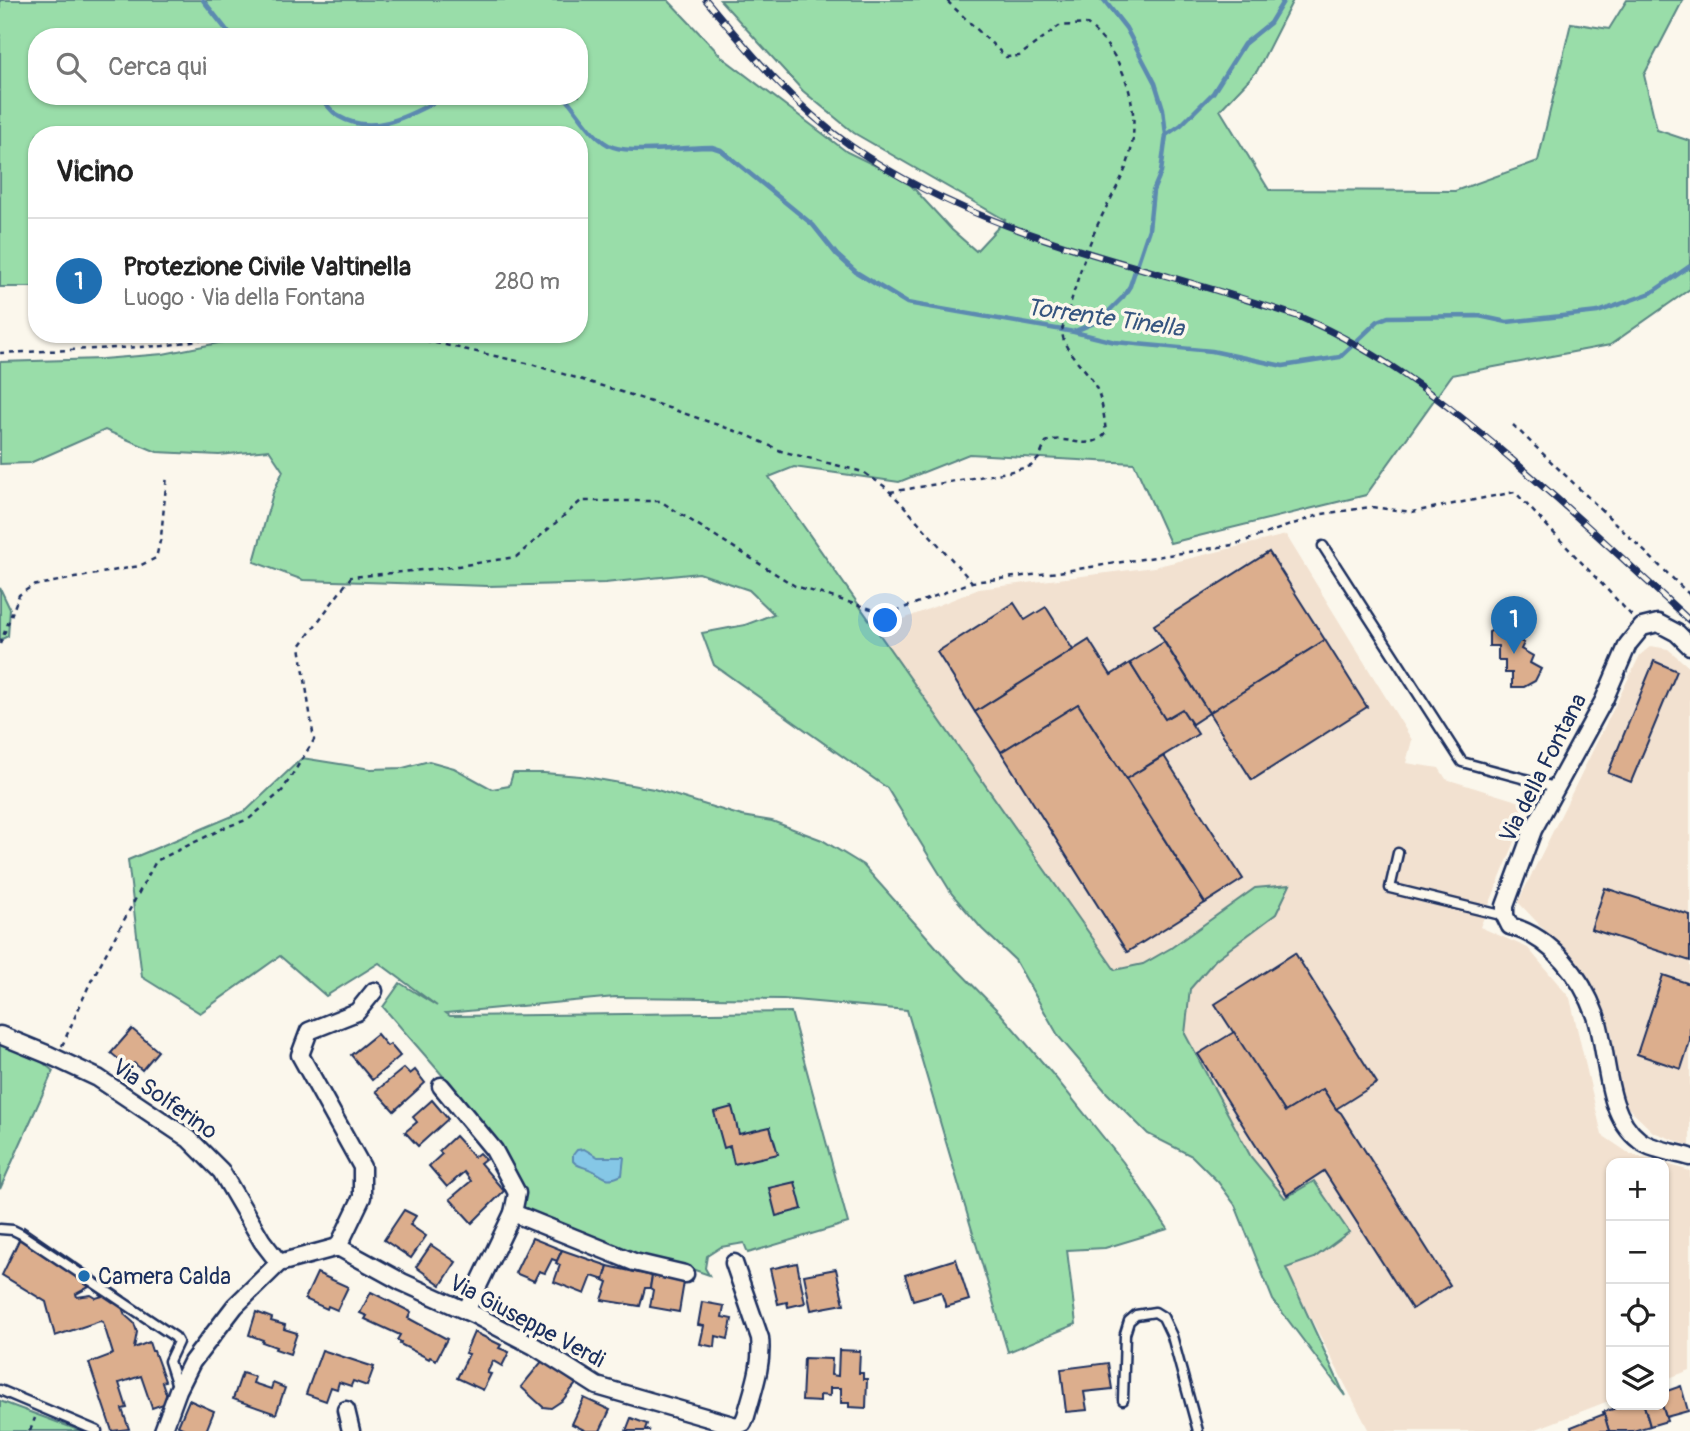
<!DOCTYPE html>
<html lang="it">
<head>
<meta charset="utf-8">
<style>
  body { margin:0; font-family:Pangolin,sans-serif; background:#f2f2f2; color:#222 }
  .controls { position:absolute; right:21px; bottom:21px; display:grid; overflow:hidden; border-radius:14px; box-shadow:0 2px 5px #0004 }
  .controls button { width:63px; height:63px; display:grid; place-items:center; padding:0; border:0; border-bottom:2px solid #e0e0e0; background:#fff; color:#222; font:35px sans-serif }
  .you { position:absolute; left:886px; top:621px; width:24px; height:24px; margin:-18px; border:5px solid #fff; border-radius:50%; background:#1a73e8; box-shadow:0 0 0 10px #1a73e833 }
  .badge { display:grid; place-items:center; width:46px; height:46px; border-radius:50%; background:#1f6fb2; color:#fff; font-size:23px; font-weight:700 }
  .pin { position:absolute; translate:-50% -58px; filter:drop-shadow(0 2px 4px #0008) }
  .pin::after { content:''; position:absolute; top:37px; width:24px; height:21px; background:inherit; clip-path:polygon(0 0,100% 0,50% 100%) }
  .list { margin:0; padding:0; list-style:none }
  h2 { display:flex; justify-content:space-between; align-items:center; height:91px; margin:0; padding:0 28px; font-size:30px }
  h2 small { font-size:23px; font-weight:400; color:#767676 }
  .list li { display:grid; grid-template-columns:46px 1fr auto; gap:21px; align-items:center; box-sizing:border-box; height:126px; padding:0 28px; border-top:2px solid #e0e0e0 }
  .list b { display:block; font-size:26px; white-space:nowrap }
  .list p { margin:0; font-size:23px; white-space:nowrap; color:#767676 }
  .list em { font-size:23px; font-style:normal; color:#767676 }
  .icon { flex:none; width:38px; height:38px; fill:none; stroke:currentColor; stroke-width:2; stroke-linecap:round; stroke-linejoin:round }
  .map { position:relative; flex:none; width:1690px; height:1431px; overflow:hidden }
  .search { position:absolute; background:#fff; box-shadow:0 2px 5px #0004; left:28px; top:28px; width:560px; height:77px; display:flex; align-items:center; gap:18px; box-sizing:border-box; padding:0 24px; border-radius:28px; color:#767676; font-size:26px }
  .panel { position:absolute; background:#fff; box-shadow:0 2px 5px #0004; left:28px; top:126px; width:560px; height:217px; border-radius:28px }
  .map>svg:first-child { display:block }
  .built { fill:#f2e1d0 }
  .green { fill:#99dda9; stroke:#5a8684; stroke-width:2; fill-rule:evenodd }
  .water { fill:#85c7e6; stroke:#5b8ab0; stroke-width:2 }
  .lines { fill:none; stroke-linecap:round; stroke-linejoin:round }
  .stream { stroke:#5b8ab0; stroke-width:4.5 }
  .building { fill:#dcae8d; stroke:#1b2f5e; stroke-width:2 }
  .lane-casing { stroke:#1b2f5e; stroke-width:13 }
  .street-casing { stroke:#1b2f5e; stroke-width:21 }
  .path { stroke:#1b2f5e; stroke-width:2.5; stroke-dasharray:5 5; stroke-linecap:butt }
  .lane { stroke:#fbf7ec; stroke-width:8 }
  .street { stroke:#fbf7ec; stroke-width:16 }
  .rail-casing { stroke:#1b2f5e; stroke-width:7 }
  .rail { stroke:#fbf7ec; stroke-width:4.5; stroke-dasharray:13; stroke-linecap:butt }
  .poi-dot { fill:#1f6fb2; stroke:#fbf7ec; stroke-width:2.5 }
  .labels { text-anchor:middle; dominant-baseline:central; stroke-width:7; stroke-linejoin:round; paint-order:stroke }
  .street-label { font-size:23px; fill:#1b2f5e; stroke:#fbf7ec }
  .poi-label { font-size:23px; fill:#1b2f5e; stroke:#fbf7ec; text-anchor:start }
  .water-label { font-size:24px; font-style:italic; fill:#365580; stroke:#fbf7ec }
</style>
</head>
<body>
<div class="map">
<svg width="1690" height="1431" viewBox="0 0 1690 1431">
  <rect width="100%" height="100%" fill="#fbf7ec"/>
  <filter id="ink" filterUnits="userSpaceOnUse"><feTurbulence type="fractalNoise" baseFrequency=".0143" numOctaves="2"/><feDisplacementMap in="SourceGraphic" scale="14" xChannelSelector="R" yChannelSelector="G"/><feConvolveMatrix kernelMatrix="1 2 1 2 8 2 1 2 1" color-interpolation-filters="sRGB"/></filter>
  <g filter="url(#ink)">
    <g class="built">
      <polygon points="1286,535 1412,740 1406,763 1439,768 1446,779 1530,805 1480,927 1528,948 1570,998 1602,1135 1630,1154 1663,1163 1611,1163 1611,1400 1531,1431 1369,1431 1285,1268 1314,1258 1348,1232 1286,1198 1251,1157 1185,1034 1190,989 1216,959 1275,914 1255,888 1171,948 1143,964 1116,971 876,630 979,589 1154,567"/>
      <polygon points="1651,646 1668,649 1690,668 1690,1146 1653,1132 1625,1105 1616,1073 1612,1034 1599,995 1568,955 1518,902 1640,655"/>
      <polygon points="1664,1163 1690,1171 1690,1370 1664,1380"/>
    </g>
    <g class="green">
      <path d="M0,0H668L723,58L847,152L907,181L952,230L976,251L1005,220L854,133L803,91L720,0H1293L1257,71L1220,110L1269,190L1455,191L1538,161L1571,23L1609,29L1627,0H1683L1644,75L1657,130L1690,141V289L1610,345L1452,375L1366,495L1170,543L1134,463L969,454L899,482L794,467L769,477L1115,970L1143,964L1171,948L1255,888L1290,885L1276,914L1216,959L1190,989L1185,1034L1251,1157L1285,1198L1314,1181L1349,1232L1314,1258L1286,1268L1345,1396L1273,1300L1235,1205L1218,1182L1192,1156L1148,1134L1107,1093L1059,1037L1015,960L982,929L952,894L887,788L714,665L702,633L745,625L774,614L749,590L699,573L605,583L488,586L303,580L254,562L273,493L283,471L269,450L219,455L157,452L105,430L30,463L0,464V362L102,359L163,354L264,334H579V135H37V287H0ZM37,37H579V96H37Z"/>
      <polygon points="0,588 10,609 8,636 0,640"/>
      <polygon points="302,758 371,769 403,768 429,761 454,768 492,789 509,786 513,773 544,773 580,776 654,789 742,816 772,821 822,840 863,865 946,958 1000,1013 1055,1077 1123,1162 1168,1229 1105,1248 1067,1250 1076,1324 1008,1352 907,1010 783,999 615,997 446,1013 450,1016 791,1012 848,1223 748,1253 744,1243 721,1247 707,1256 705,1268 709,1275 689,1268 648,1259 524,1212 523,1185 505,1152 456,1091 383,1007 400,983 437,1006 379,963 326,996 280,956 200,1013 142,977 128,860 247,810"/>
      <polygon points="0,1039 24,1047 53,1071 0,1189"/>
      <polygon points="0,1401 81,1431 0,1431"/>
    </g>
    <path class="water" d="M584,1149L598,1157H624L622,1175C603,1184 604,1174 589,1169C581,1166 578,1167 573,1161V1155L577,1150Z"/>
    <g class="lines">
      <g class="stream">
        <polyline points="203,0 232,37"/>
        <path d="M319,96C325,102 331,111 338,116C375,138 413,113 446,96"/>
        <path d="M564,96C578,111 593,140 613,147C634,154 687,147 712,147L721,150L813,225L837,255L856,272L907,303L1074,332L1115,342L1212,351L1283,366L1340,357L1378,321L1388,317L1479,316L1507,322L1598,312L1651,293L1690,266"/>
        <polyline points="1166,135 1181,125 1213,93 1244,44 1270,23 1284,0"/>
        <polyline points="1075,331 1099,321 1123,297 1130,286 1149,229 1153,191 1161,172 1166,135 1163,109 1155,83 1126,28 1104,0"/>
      </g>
    </g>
    <g class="building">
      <polygon points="1269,552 1325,640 1209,713 1154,625"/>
      <polygon points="1014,603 1025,620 1046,607 1073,650 975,712 937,652"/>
      <polygon points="1504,624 1516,631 1513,637 1524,643 1521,649 1533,656 1530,663 1541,669 1535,681 1524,687 1512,687 1512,673 1505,673 1505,660 1498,660 1498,646 1489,646 1489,632"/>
      <polygon points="1089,640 1111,675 1130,663 1165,719 1182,709 1198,734 1126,779 1078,704 1001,752 975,712"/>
      <polygon points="1325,640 1367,707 1252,780 1209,713"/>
      <polygon points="1164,642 1209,713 1192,724 1182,709 1165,719 1130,663"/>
      <polygon points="1654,661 1677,671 1631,782 1608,773"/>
      <polygon points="1078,704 1205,903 1127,952 1001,752"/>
      <polygon points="1164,756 1243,879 1205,903 1126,779"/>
      <polygon points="1605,888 1690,915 1690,961 1591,929"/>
      <polygon points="1295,953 1377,1083 1336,1109 1323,1089 1285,1112 1215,1004"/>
      <polygon points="1663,975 1690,984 1690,1041 1681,1069 1637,1054"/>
      <polygon points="132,1029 158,1051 142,1070 134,1063 129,1068 111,1053"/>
      <polygon points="1234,1032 1285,1112 1323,1089 1336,1109 1341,1113 1450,1285 1412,1309 1324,1171 1287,1195 1198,1054"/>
      <polygon points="377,1034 387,1046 390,1044 400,1056 372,1080 351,1055"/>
      <polygon points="404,1068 410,1074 415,1070 425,1083 394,1111 376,1091"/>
      <polygon points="432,1100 448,1119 418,1146 405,1132 417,1122 413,1117"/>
      <polygon points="732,1107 739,1134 770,1127 778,1154 734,1164 730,1146 724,1148 714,1112"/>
      <polygon points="455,1136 474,1157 479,1153 485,1159 480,1163 504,1191 472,1223 450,1199 471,1181 464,1172 447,1187 429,1166 442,1154 439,1151"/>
      <polygon points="795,1182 802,1209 776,1216 769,1188"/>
      <polygon points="404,1210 416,1216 410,1225 426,1236 411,1258 384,1240"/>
      <polygon points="24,1227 124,1296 119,1303 106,1295 103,1296 58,1263 18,1239"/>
      <polygon points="20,1238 58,1263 89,1287 76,1294 77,1297 91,1295 96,1298 106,1295 121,1305 125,1315 134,1323 137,1332 134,1348 149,1342 152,1351 154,1351 165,1381 162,1382 169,1402 152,1408 141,1376 119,1383 127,1408 122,1409 129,1429 112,1431 89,1363 113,1354 103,1322 100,1321 55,1336 46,1302 2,1275"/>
      <polygon points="532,1238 562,1250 557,1261 552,1259 545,1273 539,1271 534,1281 515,1273"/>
      <polygon points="431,1245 456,1262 441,1285 416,1267"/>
      <polygon points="562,1250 608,1266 604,1280 592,1276 585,1294 554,1282 560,1265 556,1263"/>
      <polygon points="956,1259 969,1300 946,1307 941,1292 913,1300 905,1275"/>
      <polygon points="797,1263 805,1303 788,1307 787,1302 778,1304 770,1269"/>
      <polygon points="608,1266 652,1276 650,1288 645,1288 640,1306 602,1300 608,1282 604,1280"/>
      <polygon points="836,1269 844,1304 811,1310 804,1275"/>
      <polygon points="317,1273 348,1287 337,1310 328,1306 327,1309 305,1299"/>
      <polygon points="652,1276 684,1282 679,1312 650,1307 653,1290 650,1288"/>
      <polygon points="371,1292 411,1312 408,1318 447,1339 436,1360 430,1357 429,1359 400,1344 401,1342 397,1340 400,1335 365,1319 367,1316 360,1313"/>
      <polygon points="702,1302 724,1306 722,1317 732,1319 728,1339 716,1336 715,1347 700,1344 704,1326 698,1325"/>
      <polygon points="256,1312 272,1318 271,1321 285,1325 284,1329 297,1333 290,1354 275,1349 276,1347 262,1342 263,1340 249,1335"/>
      <polygon points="474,1332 501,1345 499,1348 509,1352 502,1366 493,1361 487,1373 491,1374 483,1390 457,1378 469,1354 465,1353"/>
      <polygon points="322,1350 374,1367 367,1386 353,1381 351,1386 339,1382 337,1389 331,1387 326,1401 306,1394"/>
      <polygon points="839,1350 860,1351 859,1373 863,1373 863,1379 867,1379 866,1408 849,1407 849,1403 841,1403 841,1388 830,1388 830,1396 820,1395 820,1402 802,1401 804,1358 832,1359 831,1375 838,1376"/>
      <polygon points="543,1360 576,1384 563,1400 551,1408 543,1407 521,1387"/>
      <polygon points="1108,1363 1112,1389 1084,1392 1087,1410 1066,1412 1061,1369"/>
      <polygon points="242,1373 255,1377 253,1383 271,1389 273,1383 285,1388 276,1414 233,1399"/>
      <polygon points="1681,1386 1688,1411 1666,1417 1662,1405 1664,1392"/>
      <polygon points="584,1398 610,1410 600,1431 586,1431 572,1424"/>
      <polygon points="189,1400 214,1411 206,1431 189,1431 178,1426"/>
      <polygon points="1627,1405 1644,1405 1650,1426 1633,1431 1609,1431 1603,1412"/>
      <polygon points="1644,1405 1662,1405 1667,1421 1650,1426"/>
      <polygon points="1604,1414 1609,1431 1572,1431 1571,1427"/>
      <polygon points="631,1418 647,1424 645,1429 650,1431 626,1431"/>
    </g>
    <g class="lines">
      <defs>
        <g id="lane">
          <polyline points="1323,546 1462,762 1555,787"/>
          <polyline points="1398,853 1390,888 1505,916"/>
          <polyline points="0,1229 13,1230 21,1234 175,1337 178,1342 169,1361 178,1389"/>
          <polyline points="0,1390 97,1431"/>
          <polyline points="1123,1400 1125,1334 1129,1321 1136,1315 1155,1312 1163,1317 1172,1336 1198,1431"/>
        </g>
        <g id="street">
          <path d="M1690,646L1677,633L1658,623L1642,627L1628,644L1604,700L1533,830L1505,906V916L1510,926C1551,937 1582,977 1596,1016C1609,1054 1604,1113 1639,1140C1651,1150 1675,1152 1690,1157"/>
          <polyline points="0,1035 49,1055 98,1078 189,1139 221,1171 262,1241 279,1263"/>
          <polyline points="441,1086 494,1150 517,1193 513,1213 466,1311"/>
          <polyline points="513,1213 634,1262 685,1274"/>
          <polyline points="338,1247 362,1197 362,1167 300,1055 309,1031 357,1012 374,991"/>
          <polyline points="346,1410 351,1431"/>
          <path d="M163,1431L178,1390L192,1362L235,1306L279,1263L338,1247L402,1282L475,1315L534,1346L597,1386L736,1426L743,1423L746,1416C753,1390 763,1365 760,1338L734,1263"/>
        </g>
      </defs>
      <use href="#lane" class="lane-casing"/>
      <use href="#street" class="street-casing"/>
      <g class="path">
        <polyline points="396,334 531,364 628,394 747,435 781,451 863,472 884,486 902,504 972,582"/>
        <polyline points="0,353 163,346 232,334"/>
        <polyline points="1513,425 1690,595"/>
        <path d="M890,492L1008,472L1031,466L1039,458L1046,442C1067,433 1088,454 1106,433C1104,414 1102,396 1092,380C1081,362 1063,352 1062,330C1073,297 1081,264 1094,233C1104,209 1118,188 1127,165C1144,115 1127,56 1086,24L1059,26L1019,56L1006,57L946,0"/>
        <polyline points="0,644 19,595 32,586 139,566 156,558 161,537 167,475"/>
        <polyline points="62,1046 90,983 156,861 226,827 249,819 282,791 314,740 300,646 351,577 451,567 516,557 581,501 660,501 795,586 888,614 972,582 1058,572 1233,545 1322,514 1371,507 1412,512 1515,492 1632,616"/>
        <polyline points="30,1431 35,1418"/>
      </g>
      <use href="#lane" class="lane"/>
      <use href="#street" class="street"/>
      <defs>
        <path id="rail" d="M706,0C750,53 794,106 851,146C949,214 1061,246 1174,278C1216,290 1258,303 1300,317C1385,353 1455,410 1524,470C1581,519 1635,570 1690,621"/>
      </defs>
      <use href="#rail" class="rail-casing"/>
      <use href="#rail" class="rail"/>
    </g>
  </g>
  <circle class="poi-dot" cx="84" cy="1276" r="7"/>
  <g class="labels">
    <g class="street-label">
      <text transform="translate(1543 768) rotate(-63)">Via della Fontana</text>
      <text transform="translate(165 1099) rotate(35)">Via Solferino</text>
      <text transform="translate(527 1321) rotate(28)">Via Giuseppe Verdi</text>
    </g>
    <g class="poi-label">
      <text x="98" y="1276">Camera Calda</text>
    </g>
    <g class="water-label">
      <text transform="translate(1105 318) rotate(8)">Torrente Tinella</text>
    </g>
  </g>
</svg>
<div class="controls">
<button>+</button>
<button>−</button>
<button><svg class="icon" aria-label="locate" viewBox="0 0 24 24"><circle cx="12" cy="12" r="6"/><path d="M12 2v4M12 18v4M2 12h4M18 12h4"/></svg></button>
<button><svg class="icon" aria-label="layers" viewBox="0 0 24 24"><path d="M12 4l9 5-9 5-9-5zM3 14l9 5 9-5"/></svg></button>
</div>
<div class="you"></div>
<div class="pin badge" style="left:1514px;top:654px">1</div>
<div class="search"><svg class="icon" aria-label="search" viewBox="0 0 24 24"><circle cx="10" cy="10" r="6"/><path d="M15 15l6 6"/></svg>Cerca qui</div>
<section class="panel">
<h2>Vicino<small></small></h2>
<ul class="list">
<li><span class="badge">1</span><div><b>Protezione Civile Valtinella</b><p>Luogo · Via della Fontana</p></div><em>280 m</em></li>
</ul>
</section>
</div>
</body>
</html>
